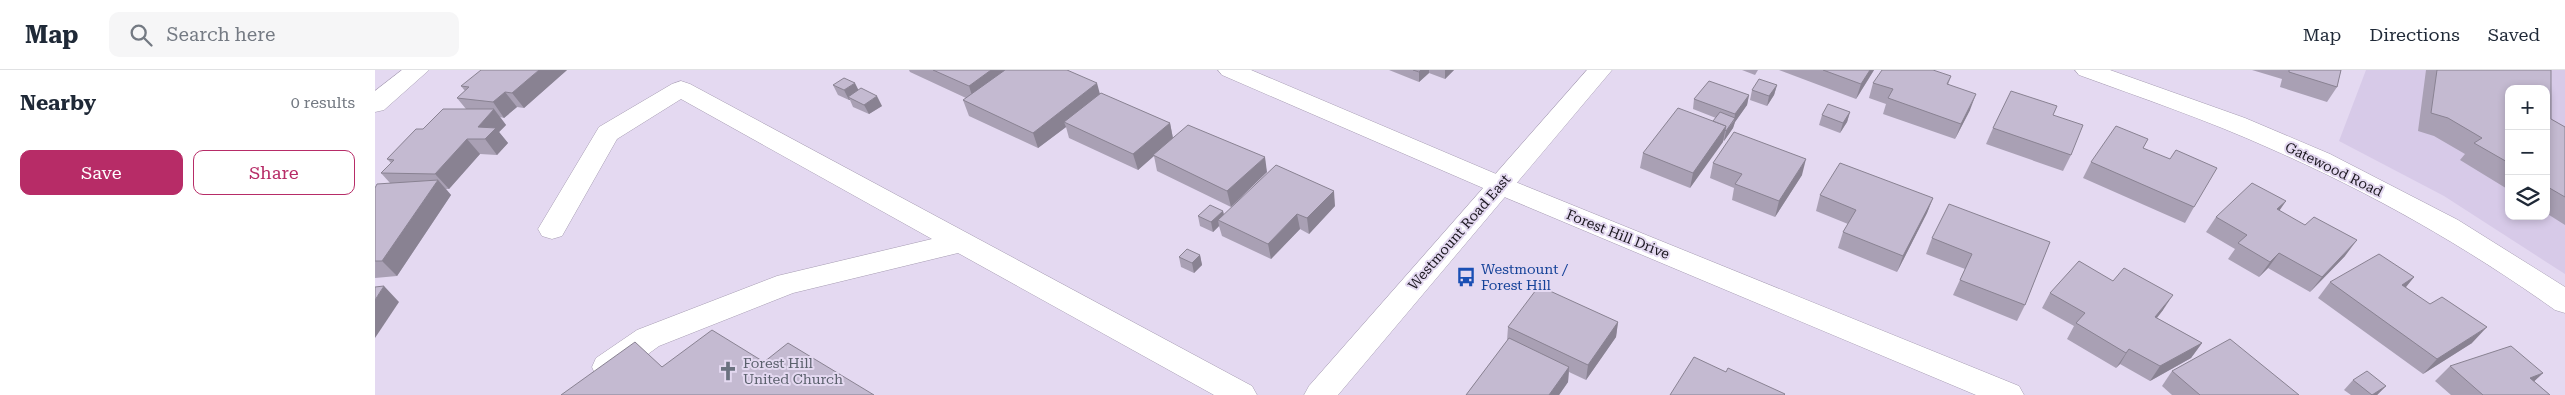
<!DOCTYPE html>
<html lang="en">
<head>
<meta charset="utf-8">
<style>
  body { margin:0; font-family:"Roboto Serif",serif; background:#f6f6f7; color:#1f2937 }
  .controls { position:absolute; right:15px; top:15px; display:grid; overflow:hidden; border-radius:10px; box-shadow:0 2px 8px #0003 }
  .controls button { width:45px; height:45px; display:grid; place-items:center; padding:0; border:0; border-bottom:1px solid #e0e1e3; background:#fff; color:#1f2937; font:25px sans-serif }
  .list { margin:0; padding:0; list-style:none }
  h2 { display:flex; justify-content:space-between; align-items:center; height:65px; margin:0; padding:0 20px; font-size:21px }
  h2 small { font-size:16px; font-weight:400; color:#747a83 }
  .actions { display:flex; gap:10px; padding:15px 20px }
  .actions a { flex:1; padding:11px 0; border:1px solid #b72c67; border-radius:10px; text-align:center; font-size:18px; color:#b72c67 }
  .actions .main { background:#b72c67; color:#fff }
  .icon { flex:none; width:28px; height:28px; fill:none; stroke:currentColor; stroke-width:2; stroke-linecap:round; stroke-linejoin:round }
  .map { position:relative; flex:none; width:2190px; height:325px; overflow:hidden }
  header { display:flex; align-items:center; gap:30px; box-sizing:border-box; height:70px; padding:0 25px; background:#fff; border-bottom:1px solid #e0e1e3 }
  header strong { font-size:24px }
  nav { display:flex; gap:28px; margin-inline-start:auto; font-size:18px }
  .search { width:350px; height:45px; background:#f6f6f7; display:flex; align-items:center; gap:12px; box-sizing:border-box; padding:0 18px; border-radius:10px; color:#747a83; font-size:19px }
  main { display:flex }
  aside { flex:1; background:#fff }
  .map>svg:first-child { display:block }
  .built { fill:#d7cae8; fill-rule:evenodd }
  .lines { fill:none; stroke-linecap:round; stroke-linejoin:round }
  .minor-casing { stroke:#a69cb2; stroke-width:1 }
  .major-casing { stroke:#a69cb2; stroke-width:1 }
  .minor { fill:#fff; fill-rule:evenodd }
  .major { fill:#fff; fill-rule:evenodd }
  .wall { fill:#a9a0b4 }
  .shaded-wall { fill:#898292 }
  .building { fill:#c4bad1; stroke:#898292 }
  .labels { text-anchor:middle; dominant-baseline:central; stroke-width:4; stroke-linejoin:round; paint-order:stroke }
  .street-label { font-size:14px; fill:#1b171f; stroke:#e4d9f1 }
  .transit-label { font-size:14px; fill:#164399; stroke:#e4d9f1; text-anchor:start }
  .worship-label { font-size:14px; fill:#5b616d; stroke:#e4d9f1; text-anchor:start }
</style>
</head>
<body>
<header>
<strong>Map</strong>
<div class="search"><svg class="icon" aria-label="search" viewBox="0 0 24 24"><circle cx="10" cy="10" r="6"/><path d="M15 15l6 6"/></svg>Search here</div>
<nav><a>Map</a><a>Directions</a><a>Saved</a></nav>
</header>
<main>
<aside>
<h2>Nearby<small>0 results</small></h2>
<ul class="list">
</ul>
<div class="actions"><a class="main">Save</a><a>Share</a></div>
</aside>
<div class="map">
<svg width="2190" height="325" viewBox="0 0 2190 325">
  <rect width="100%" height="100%" fill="#e4d9f1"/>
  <path class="built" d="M1991,0H2190V204L2069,126L1964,71ZM2134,19H2171V146H2134Z"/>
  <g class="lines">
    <defs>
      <g id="minor">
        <polygon points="27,0 54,0 9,40 0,42 0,21"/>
        <polygon points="843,0 876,0 1133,109 1644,316 1649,325 1601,325 1115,121 847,5"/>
        <path d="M1700,0H1735L1870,48L1955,84L2083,150L2190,217V243L2180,240C2090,176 1995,122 1894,78C1832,50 1767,28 1704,5Z"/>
        <polygon points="306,11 315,14 877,316 882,325 839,325 583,183 418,223 284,276 243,306 232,309 221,306 217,297 221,288 262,260 402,206 557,169 306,29 242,69 187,166 177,169 167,166 163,159 224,57 297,14"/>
      </g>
      <polygon id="major" points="1212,0 1237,0 963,325 929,325 934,316"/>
    </defs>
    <use href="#minor" class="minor-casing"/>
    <use href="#major" class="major-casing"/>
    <use href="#minor" class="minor"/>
    <use href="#major" class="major"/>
  </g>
  <g class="wall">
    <polygon points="192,0 149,38 142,37 129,48 125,47 131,55 124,62 133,73 122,85 105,84 74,119 71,119 76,125 22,206 0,208 0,118 15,113 6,103 16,93 12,89 48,59 91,39 82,28 90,21 86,16"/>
    <polygon points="534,0 692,0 725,24 795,53 798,68 892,102 856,137 782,101 779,86 763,100 694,68 691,57 663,78 594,46 588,30 591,28 535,2"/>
    <polygon points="1014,0 1079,0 1070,9 1054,3 1044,12"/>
    <polygon points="1367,0 1383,0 1380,5"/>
    <polygon points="1404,0 1499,0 1481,29"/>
    <polygon points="1877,0 1966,0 1962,17 1952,32 1905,17 1907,9"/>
    <polygon points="2051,0 2176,0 2176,49 2190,57 2190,155 2171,143 2171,19 2134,19 2134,120 2085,90 2090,84 2059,66 2043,61"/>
    <polygon points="1576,6 1573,15 1595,40 1580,69 1508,44 1511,34 1494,28 1498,13"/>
    <polygon points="458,15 507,36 494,44 478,37 475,30 474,30 463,25"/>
    <polygon points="1402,15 1399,25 1392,36 1375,30 1377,20"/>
    <polygon points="1374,25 1372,35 1360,52 1358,58 1349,71 1348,70 1315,118 1265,98 1268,83 1338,51 1341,48 1318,39 1319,29"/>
    <polygon points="1475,42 1472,52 1465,63 1444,55 1447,45"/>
    <polygon points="1678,45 1696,85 1688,101 1611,74 1618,58"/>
    <polygon points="1773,69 1768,78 1819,137 1810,153 1708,108 1716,92"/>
    <polygon points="1338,93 1427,105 1400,147 1357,130 1359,118 1335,108"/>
    <polygon points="1445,125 1558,128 1552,143 1522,202 1463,178 1468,162 1473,154 1441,141"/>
    <polygon points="1911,131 1904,140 1970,186 1935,222 1893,198 1884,207 1853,189 1860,179 1831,162 1841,147"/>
    <polygon points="960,136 934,164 925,159 896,189 847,166 844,156 838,162 825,156 823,146 848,141 849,145"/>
    <polygon points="1557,168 1675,172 1650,235 1642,251 1578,225 1590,199 1551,184"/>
    <polygon points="825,185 827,195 819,203 806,197 804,187"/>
    <polygon points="2039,207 2031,217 2097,273 2048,304 1943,228 1955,212"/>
    <polygon points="1675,223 1788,240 1782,248 1827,273 1816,288 1775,311 1745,294 1741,298 1692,269 1699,256 1667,238"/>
    <polygon points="1243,252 1241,267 1211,310 1194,302 1193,312 1184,325 1091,325 1132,271 1133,257"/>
    <polygon points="2075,296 2168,303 2159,311 2175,325 2076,325 2060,311"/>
    <polygon points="1797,301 1924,325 1797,325 1787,316"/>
    <polygon points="1978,310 2011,316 2002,325 1976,325 1969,320"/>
  </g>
  <g class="shaded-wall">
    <polygon points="164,0 192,0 149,38 137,23"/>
    <polygon points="616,0 643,0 599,32 594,16"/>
    <polygon points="1046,0 1054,0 1054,3 1044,12 1044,2"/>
    <polygon points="1070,0 1079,0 1070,9"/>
    <polygon points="1495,0 1499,0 1481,29 1486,14"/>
    <polygon points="480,13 485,23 473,27 475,30 474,30 469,20"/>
    <polygon points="722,13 726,28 689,52 691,57 663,78 658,63"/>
    <polygon points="1402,15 1399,25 1392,36 1394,26"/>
    <polygon points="130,22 142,37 129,48 118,32"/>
    <polygon points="1601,24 1595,40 1580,69 1586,54"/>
    <polygon points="1374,25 1372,35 1360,52 1358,58 1349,71 1351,61 1359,51 1360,44"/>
    <polygon points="502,26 507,36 494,44 489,35"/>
    <polygon points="119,39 131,55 124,62 133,73 122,85 110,69 103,57"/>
    <polygon points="1475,42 1472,52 1465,63 1468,53"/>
    <polygon points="795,53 798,69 763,100 758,84"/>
    <polygon points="1351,56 1348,72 1315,118 1318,103"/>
    <polygon points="92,69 105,84 74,119 60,104"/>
    <polygon points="890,87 892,102 856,137 852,121"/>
    <polygon points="1431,89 1427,105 1400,147 1404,131"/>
    <polygon points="63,110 76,125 22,206 7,191"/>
    <polygon points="959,121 960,136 934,164 932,148"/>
    <polygon points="1558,128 1552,143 1522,202 1528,186"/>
    <polygon points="1911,131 1900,147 1902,139"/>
    <polygon points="848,141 850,150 843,150 844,156 838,162 836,152"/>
    <polygon points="922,144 925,159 896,189 893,174"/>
    <polygon points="1982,170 1970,186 1935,222 1947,207"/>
    <polygon points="1904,183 1893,198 1884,207 1895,192"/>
    <polygon points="825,185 827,195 819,203 817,193"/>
    <polygon points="2039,207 2026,223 2027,215"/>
    <polygon points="9,216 24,232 0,268 0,230"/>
    <polygon points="1798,225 1788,240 1770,262 1780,247"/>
    <polygon points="1243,252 1241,267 1211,310 1213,295"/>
    <polygon points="2112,257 2097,273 2048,304 2062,289"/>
    <polygon points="1827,273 1816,288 1775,311 1785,296"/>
    <polygon points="1754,279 1745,294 1741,298 1751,283"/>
    <polygon points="1194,297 1193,312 1184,325 1174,325"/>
    <polygon points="2168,303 2152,318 2155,308"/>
    <polygon points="2011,316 2002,325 1996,325 1997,325"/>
  </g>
  <g class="building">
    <polygon points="106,0 164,0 137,23 130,22 118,32 82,28 94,17 86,16"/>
    <polygon points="558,0 616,0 594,16"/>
    <polygon points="630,0 692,0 722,13 658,63 588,30"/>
    <polygon points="1038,0 1046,0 1044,2"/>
    <polygon points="1448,0 1495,0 1486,14"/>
    <polygon points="1507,0 1558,0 1576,6 1572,14 1601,24 1586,54 1513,28 1518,19 1498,13"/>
    <polygon points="1914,0 1966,0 1962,17 1914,2"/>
    <polygon points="2062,0 2176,0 2176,49 2190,57 2190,127 2171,116 2171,19 2134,19 2134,93 2099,73 2107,68 2073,48 2056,43"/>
    <polygon points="469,8 480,13 469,20 458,15"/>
    <polygon points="1384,9 1402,15 1394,26 1377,20"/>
    <polygon points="1334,11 1374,25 1360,44 1319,29"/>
    <polygon points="486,18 502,26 489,35 473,27"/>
    <polygon points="1636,21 1682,36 1678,45 1708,55 1696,85 1618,58"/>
    <polygon points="726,23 795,53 758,84 689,52"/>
    <polygon points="1453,34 1475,42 1468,53 1447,45"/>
    <polygon points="1303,38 1351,56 1318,103 1268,83"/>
    <polygon points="68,39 119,39 103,57 121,58 110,69 92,69 60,104 6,103 19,90 12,89 41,59 48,59"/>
    <polygon points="1345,42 1360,48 1351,61 1350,60 1351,56 1338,51"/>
    <polygon points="813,55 890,87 852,121 778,85"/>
    <polygon points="1741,56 1773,69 1768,78 1795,89 1801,80 1842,98 1819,137 1716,92"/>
    <polygon points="1359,62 1431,89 1404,131 1360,114 1367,104 1338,93"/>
    <polygon points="1465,93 1558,128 1528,186 1468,162 1481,140 1445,125"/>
    <polygon points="901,95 959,121 932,148 922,144 893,174 843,150"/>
    <polygon points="63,110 7,191 0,191 0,118 2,114"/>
    <polygon points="1877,113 1911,131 1902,139 1930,155 1939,147 1982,170 1947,207 1904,183 1895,192 1863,173 1872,165 1841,147"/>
    <polygon points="1574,134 1675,172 1650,235 1585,210 1597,184 1557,168"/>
    <polygon points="835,135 848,141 836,152 823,146"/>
    <polygon points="812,179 825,185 817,193 804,187"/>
    <polygon points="2004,184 2039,207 2027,215 2055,234 2067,227 2112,257 2062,289 1955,212"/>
    <polygon points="1704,191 1738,211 1749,198 1798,225 1780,247 1827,273 1785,296 1754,279 1751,283 1701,253 1710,243 1675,223"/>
    <polygon points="9,216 0,230 0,217"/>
    <polygon points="1164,216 1243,252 1213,295 1133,257"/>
    <polygon points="337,260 389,292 413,273 499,325 186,325 260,272 287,297"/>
    <polygon points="1134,268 1194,297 1174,325 1091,325"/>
    <polygon points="1855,269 1924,325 1825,325 1797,301"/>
    <polygon points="2136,276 2168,303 2155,308 2175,325 2108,325 2075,296"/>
    <polygon points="1319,287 1351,302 1353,298 1410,324 1409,325 1295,325"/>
    <polygon points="1992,301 2011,316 1997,325 1978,310"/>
  </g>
  <defs>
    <symbol id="bus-bare" viewBox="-9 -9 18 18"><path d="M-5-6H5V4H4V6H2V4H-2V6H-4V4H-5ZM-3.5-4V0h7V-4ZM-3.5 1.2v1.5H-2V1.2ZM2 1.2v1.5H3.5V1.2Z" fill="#1a4fb4" stroke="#e4d9f1" stroke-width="2.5" paint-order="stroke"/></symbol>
    <symbol id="church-bare" viewBox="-9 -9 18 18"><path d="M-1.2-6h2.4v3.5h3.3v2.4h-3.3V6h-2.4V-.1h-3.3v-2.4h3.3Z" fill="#6b7280" stroke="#e4d9f1" stroke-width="2.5" paint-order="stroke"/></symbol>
  </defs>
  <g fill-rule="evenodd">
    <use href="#bus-bare" x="1077" y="193" width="28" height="28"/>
    <use href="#church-bare" x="339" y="287" width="28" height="28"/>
  </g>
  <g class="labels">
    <g class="street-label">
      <text transform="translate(1959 99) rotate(26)">Gatewood Road</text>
      <text transform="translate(1084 162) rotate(-49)">Westmount Road East</text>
      <text transform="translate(1243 164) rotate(22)">Forest Hill Drive</text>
    </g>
    <g class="transit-label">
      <text x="1106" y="199">Westmount /<tspan x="1106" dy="16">Forest Hill</tspan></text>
    </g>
    <g class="worship-label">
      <text x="368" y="293">Forest Hill<tspan x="368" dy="16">United Church</tspan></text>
    </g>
  </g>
</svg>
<div class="controls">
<button>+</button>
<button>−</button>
<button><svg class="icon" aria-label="layers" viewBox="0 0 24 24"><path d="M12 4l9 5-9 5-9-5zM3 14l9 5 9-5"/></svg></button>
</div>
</div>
</main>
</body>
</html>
